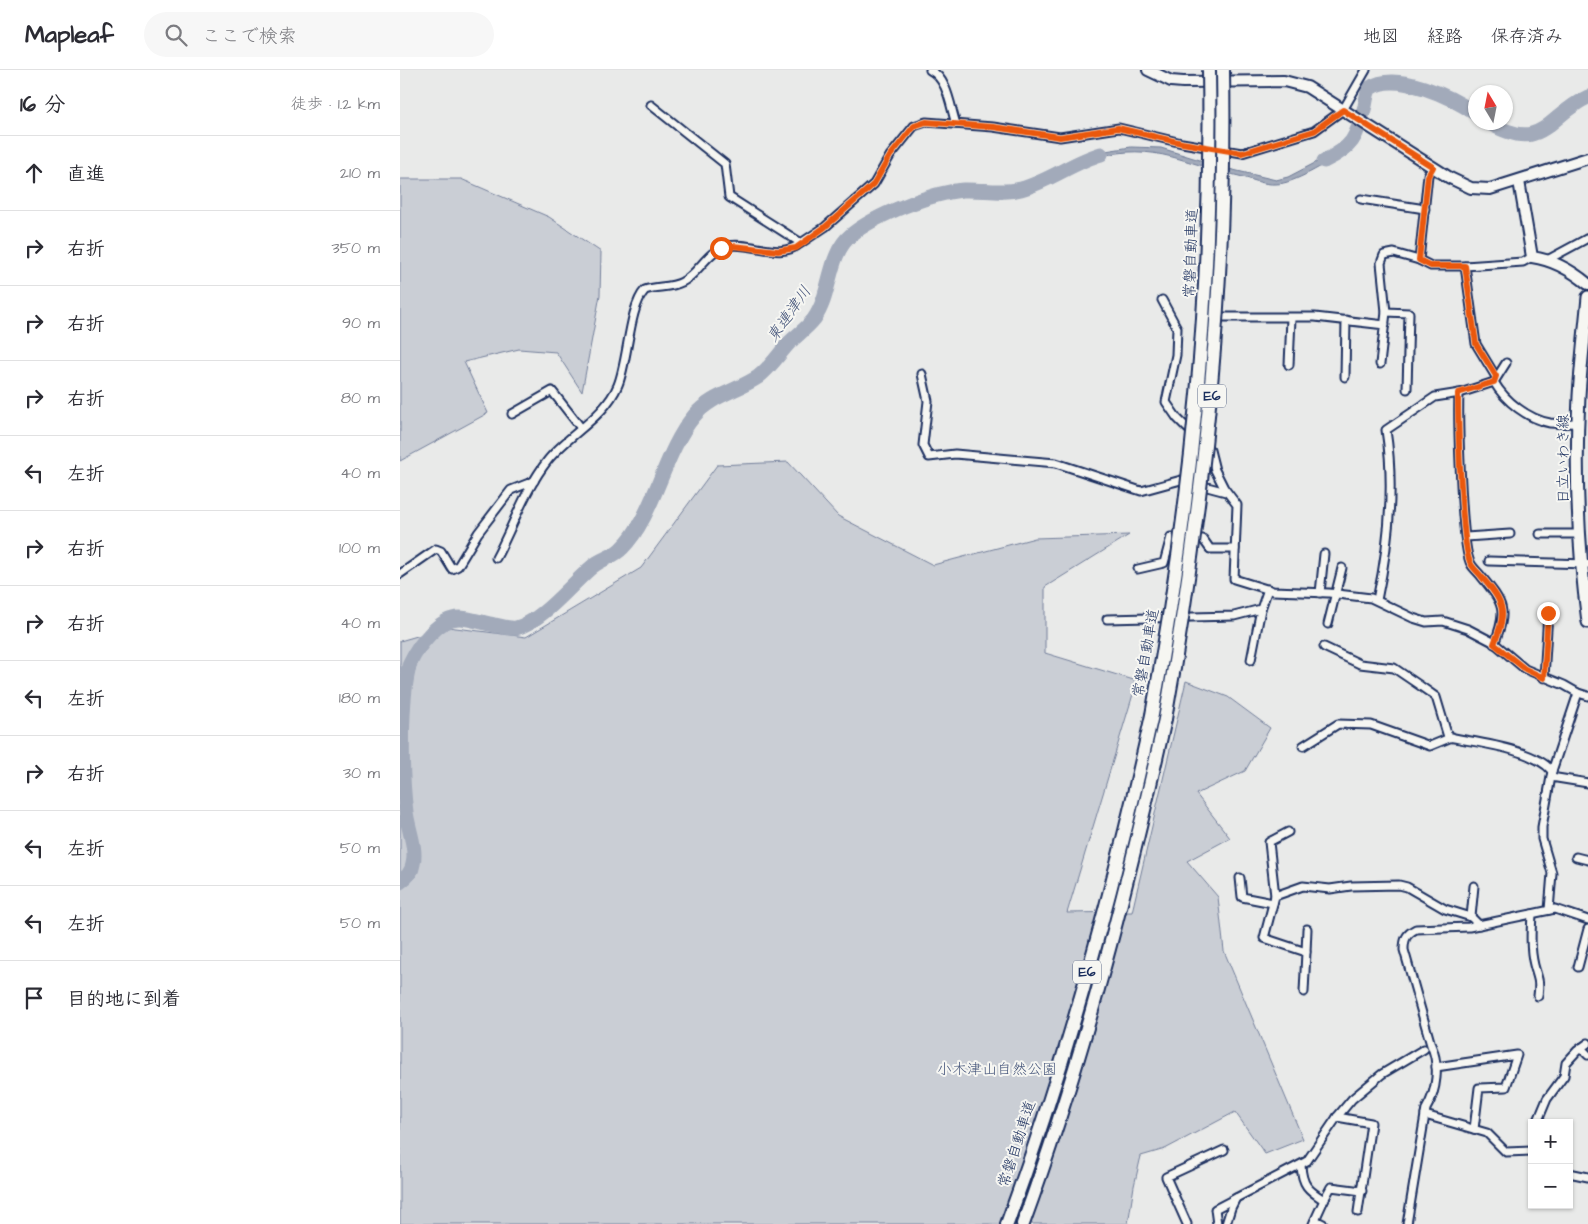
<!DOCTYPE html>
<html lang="ja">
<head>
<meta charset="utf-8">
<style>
  body { margin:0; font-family:"Architects Daughter","Klee One",sans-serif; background:#f7f7f7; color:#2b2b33 }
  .controls { position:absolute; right:15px; bottom:15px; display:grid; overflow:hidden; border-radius:0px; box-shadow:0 1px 4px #0004 }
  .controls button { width:45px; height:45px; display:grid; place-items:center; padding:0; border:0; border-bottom:1px solid #e1e1e2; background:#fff; color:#2b2b33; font:25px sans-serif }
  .compass { position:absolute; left:1068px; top:15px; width:45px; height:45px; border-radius:50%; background:#fff; box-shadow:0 1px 4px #0004; rotate:350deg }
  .stop { position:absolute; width:15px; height:15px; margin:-11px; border:4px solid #ea580c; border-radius:50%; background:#fff }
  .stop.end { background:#ea580c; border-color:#fff; box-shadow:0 1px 5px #0008 }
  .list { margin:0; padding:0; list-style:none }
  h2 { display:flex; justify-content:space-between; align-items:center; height:65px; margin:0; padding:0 20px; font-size:21px }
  h2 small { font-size:16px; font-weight:400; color:#7c7c81 }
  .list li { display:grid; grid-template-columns:32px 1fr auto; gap:15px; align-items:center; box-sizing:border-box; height:75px; padding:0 20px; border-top:1px solid #e1e1e2 }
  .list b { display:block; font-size:19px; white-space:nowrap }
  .list em { font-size:16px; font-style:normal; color:#7c7c81 }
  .icon { flex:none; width:28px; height:28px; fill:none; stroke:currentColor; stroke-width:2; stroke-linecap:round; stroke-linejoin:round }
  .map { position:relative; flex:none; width:1188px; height:1154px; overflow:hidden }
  header { display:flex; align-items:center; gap:30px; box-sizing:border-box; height:70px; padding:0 25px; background:#fff; border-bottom:1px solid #e1e1e2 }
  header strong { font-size:24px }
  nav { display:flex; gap:28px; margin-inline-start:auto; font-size:18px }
  .search { width:350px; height:45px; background:#f7f7f7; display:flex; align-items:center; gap:12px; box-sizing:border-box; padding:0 18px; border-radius:28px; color:#7c7c81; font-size:19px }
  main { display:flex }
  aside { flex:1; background:#fff }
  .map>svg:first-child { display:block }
  .green { fill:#caced5; stroke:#727e9a }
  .water { fill:#a2aaba; stroke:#6c7995 }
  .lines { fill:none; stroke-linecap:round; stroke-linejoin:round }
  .river { stroke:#a2aaba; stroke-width:15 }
  .street-casing { stroke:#1b2f5e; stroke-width:11 }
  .secondary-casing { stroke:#1b2f5e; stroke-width:14 }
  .primary-casing { stroke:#1b2f5e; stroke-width:15 }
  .highway-casing { stroke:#1b2f5e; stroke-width:16 }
  .street { stroke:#f6f6f2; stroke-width:7 }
  .secondary { stroke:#f6f6f2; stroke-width:10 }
  .primary { stroke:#f6f6f2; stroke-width:11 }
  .highway { stroke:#f6f6f2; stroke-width:12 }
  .highway-bridge-casing { stroke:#1b2f5e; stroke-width:16; stroke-linecap:butt }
  .highway-bridge { stroke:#f6f6f2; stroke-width:12 }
  .route { stroke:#ea580c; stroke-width:6 }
  .labels { text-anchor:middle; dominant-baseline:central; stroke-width:4; stroke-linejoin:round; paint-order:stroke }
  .shield { fill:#f6f6f2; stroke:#5d6b8a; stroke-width:1 }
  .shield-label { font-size:14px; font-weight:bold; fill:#1b2f5e }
  .street-label { font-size:15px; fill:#1b2f5e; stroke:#f6f6f2 }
  .park-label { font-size:15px; fill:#47577c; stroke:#f6f6f2 }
  .water-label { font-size:16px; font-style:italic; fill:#44547a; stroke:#f6f6f2 }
</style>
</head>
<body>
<header>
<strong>Mapleaf</strong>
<div class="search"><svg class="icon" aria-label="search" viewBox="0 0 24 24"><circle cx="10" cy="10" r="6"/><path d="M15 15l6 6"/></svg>ここで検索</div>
<nav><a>地図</a><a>経路</a><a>保存済み</a></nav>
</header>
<main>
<aside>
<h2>16 分<small>徒歩 · 1.2 km</small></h2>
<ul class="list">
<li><svg class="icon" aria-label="ahead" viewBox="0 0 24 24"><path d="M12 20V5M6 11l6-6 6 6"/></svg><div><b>直進</b></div><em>210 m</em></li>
<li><svg class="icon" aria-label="right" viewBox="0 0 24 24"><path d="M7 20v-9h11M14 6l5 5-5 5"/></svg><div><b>右折</b></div><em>350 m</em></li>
<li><svg class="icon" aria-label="right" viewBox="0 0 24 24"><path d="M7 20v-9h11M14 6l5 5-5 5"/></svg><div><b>右折</b></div><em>90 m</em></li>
<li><svg class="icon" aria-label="right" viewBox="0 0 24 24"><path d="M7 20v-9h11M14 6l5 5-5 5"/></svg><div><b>右折</b></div><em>80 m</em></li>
<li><svg class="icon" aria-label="left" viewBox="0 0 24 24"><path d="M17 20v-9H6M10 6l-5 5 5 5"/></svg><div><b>左折</b></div><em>40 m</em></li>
<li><svg class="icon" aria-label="right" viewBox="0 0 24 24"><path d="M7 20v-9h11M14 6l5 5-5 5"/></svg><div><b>右折</b></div><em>100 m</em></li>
<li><svg class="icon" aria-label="right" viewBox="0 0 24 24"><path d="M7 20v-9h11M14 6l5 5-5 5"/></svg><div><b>右折</b></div><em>40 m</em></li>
<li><svg class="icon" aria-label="left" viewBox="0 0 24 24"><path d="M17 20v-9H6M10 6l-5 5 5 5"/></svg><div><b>左折</b></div><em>180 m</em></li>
<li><svg class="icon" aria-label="right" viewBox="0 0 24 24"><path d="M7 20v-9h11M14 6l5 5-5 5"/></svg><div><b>右折</b></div><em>30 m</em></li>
<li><svg class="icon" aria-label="left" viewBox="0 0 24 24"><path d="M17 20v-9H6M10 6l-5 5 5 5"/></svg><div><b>左折</b></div><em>50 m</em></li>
<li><svg class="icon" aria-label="left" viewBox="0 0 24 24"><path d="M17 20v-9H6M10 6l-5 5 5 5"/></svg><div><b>左折</b></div><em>50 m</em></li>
<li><svg class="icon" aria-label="arrive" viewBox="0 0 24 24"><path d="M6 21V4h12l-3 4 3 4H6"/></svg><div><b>目的地に到着</b></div></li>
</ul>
</aside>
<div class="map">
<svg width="1188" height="1154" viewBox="0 0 1188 1154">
  <rect width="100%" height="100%" fill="#e9eae9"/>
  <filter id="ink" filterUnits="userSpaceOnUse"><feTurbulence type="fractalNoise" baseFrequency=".02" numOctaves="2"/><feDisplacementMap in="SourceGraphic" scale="10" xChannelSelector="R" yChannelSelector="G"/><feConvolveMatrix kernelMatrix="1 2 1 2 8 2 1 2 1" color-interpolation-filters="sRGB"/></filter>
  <g filter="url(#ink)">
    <g class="green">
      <polygon points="0,109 61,109 149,147 201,182 200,225 182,322 156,282 119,279 64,292 88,343 0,391"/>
      <polygon points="388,392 438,446 533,495 635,468 729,465 645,517 645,583 737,611 667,843 732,842 786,611 828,627 870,658 845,701 796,724 830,768 787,791 818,827 824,881 903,1069 865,1084 835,1042 765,1079 741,1086 734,1116 728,1154 0,1154 0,571 48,557 126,567 241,498 317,395"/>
    </g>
    <path class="water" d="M731,77L761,78L829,99L876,110L888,107L940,80L942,84C926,93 894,114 876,114C864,115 851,109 839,106C778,92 748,68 683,92L681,88L699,82Z"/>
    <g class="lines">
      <g class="river">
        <path d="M1088,52C1144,85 1146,46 1188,27"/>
        <path d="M924,91C955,76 956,67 965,36C966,31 967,22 970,18C996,0 1052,27 1076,44"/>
        <path d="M0,812C6,808 12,802 13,794C17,778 8,759 6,742C1,705 0,626 10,593C18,576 39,548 59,548C70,548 83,553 94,555C101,556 109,559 116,558C143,551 171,514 193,496C201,489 214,487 222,478C254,447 263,383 294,346C310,326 337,321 358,307C371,297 378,285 389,273C397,265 407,258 414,249C432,224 427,185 451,165C475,145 532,123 563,120C583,119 602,124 621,119C650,111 673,92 701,84"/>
      </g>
      <defs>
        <g id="street">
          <path d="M530,0C548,9 550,36 556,54"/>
          <polyline points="251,35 325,94 329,127 401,173 425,157 474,114 490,86 514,56 526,52 593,57 660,67 719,58 782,73 842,83 914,61 943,40 966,0"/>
          <polyline points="1033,97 1028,105 1019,190 1031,196 1065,196"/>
          <polyline points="961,129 1025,139"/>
          <polyline points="1149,189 1188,168"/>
          <polyline points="762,230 777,258 776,285 766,332 777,348 792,363"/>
          <polyline points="986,242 1009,243 1007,319"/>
          <polyline points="823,247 915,247 985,255"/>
          <polyline points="980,294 986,242 981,193 984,185 994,183 1019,190"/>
          <polyline points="889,295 891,248"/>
          <polyline points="522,304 528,331 523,375 529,387 555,384 656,393 741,421 781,410 826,422"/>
          <polyline points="945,307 946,250"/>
          <polyline points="1096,307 1076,274 1065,196 1123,192 1132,187"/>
          <path d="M1094,312C1105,331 1128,349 1150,353C1159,354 1169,353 1178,353"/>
          <path d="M1059,323C1058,348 1061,479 1071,494C1073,498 1078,502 1081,506C1104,534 1108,540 1094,574"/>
          <polyline points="112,344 152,321 181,358"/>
          <polyline points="805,376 810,380 815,400 824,418 837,435 834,509 873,521 929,523 971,528 1013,548 1026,552 1043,551 1068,559 1093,572 1125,599 1164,615 1178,623 1188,626"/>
          <polyline points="1140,464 1179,464"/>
          <polyline points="1066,467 1110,464"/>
          <path d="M96,488C113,456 125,419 148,390C169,364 205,347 218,315C228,291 229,237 245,220C256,216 271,218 282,212C299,204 306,181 327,176C352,171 379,191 401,173"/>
          <polyline points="1089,491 1188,494"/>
          <polyline points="738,499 764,493 771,467 803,469 810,479 835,479"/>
          <polyline points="0,504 36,479 41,481 52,499 58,496 78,463 111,420 134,411"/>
          <polyline points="920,523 924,484"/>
          <path d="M977,530C989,474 995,417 986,360L1035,327L1060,323L1094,312L1106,293"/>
          <polyline points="707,549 834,546 861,539 868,519"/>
          <polyline points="928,554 942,498"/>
          <path d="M924,577L960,594L994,598L1019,615L1036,627L1048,667C1076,672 1134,679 1152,701"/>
          <polyline points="851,590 861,539"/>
          <polyline points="1144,608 1148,543"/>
          <polyline points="903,676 938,654 971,655 1030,676 1052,667"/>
          <polyline points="1151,707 1188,713"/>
          <polyline points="1176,787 1188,790"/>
          <polyline points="840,808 842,827 873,833"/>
          <polyline points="875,826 869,772 888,762"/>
          <polyline points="1149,840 1152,803 1142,769 1142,757 1152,701 1178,623"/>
          <path d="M1132,844C1131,861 1130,879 1134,895C1138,910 1140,910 1138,926"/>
          <polyline points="1071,847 1074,816"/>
          <polyline points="906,882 907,859"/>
          <polyline points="1178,897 1188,859"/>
          <polyline points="904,922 906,882 864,868 875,826 903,816 930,819 951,816 999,815 1007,817 1045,839 1071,847 1079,855"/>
          <polyline points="1181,978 1188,985"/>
          <polyline points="1036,997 1117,985 1106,1017 1079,1018 1074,1059"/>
          <polyline points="1025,1045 1087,1063 1106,1082 1132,1081"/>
          <polyline points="937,1047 971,1053 958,1142"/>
          <polyline points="1137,1053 1147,1029 1164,1006 1166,993 1177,981 1188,973"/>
          <path d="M901,1095C902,1115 908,1120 924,1130L931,1117L962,1121"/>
          <polyline points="1169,1103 1188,1107"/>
          <polyline points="915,1150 923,1154"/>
          <polyline points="787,1154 766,1107 824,1080"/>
          <polyline points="817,1154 815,1139 836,1128"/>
          <polyline points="826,1154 831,1138 836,1128 907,1091 937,1047 952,1029 982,1004 1024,979"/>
          <polyline points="913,1154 924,1130"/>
          <path d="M1007,1154L1026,1039C1037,1021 1040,995 1031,975L1004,880C1004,869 1006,864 1016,859L1069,857L1155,839L1188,850"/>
        </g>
        <g id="secondary">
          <polyline points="748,0 771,11 783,12 884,11 907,17 1050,108 1071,118 1090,119 1188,88"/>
          <path d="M1119,111L1132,187C1154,190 1171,200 1188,214"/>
        </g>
        <path id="primary" d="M1188,227C1185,260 1181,293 1179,326C1175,401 1178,477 1188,552"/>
        <g id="highway">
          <path d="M607,1154C668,988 714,817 752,645"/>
          <path d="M623,1154C683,990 727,819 765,649"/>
        </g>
      </defs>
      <use href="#street" class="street-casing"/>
      <use href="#secondary" class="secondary-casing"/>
      <use href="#primary" class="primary-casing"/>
      <use href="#highway" class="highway-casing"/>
      <use href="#street" class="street"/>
      <use href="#secondary" class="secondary"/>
      <use href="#primary" class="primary"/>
      <use href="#highway" class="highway"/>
      <defs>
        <g id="highway-bridge">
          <path d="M752,645C792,429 813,220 809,0"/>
          <path d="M765,649C804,434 827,219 823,0"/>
        </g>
      </defs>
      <use href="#highway-bridge" class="highway-bridge-casing"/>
      <use href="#highway-bridge" class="highway-bridge"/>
    </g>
  </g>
  <g class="lines" filter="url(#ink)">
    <path class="route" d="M321,178L333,176L378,181L396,178L425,157L474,114L490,86L514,56L526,52L593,57L660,67L718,58L782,73L842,83L914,61L943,40L1033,97L1028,106L1019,190L1031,196H1065L1076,274L1096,306L1094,312L1058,323C1058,348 1061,479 1071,494C1073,498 1078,502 1081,506C1104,533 1108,540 1094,574L1125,599L1144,608L1148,543"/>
  </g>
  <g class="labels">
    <g class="shield">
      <rect x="798" y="314.5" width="28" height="23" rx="4"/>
      <rect x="673" y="890.5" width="28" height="23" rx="4"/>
    </g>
    <g class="shield-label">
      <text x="812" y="326">E6</text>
      <text x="687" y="902">E6</text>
    </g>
    <g class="street-label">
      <text transform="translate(791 183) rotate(-88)">常磐自動車道</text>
      <text transform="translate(1163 389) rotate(-90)">日立いわき線</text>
      <text transform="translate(746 583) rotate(-80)">常磐自動車道</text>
      <text transform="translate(617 1074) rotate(-72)">常磐自動車道</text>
    </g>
    <g class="park-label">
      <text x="597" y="999">小木津山自然公園</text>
    </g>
    <g class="water-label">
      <text transform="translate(389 244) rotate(-55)">東連津川</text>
    </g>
  </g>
</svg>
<div class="controls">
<button>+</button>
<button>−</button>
</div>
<svg class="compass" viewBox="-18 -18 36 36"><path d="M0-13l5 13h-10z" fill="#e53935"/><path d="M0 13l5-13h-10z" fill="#7c7c81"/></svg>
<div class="stop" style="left:321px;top:178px"></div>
<div class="stop end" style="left:1148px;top:543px"></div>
</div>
</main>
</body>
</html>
